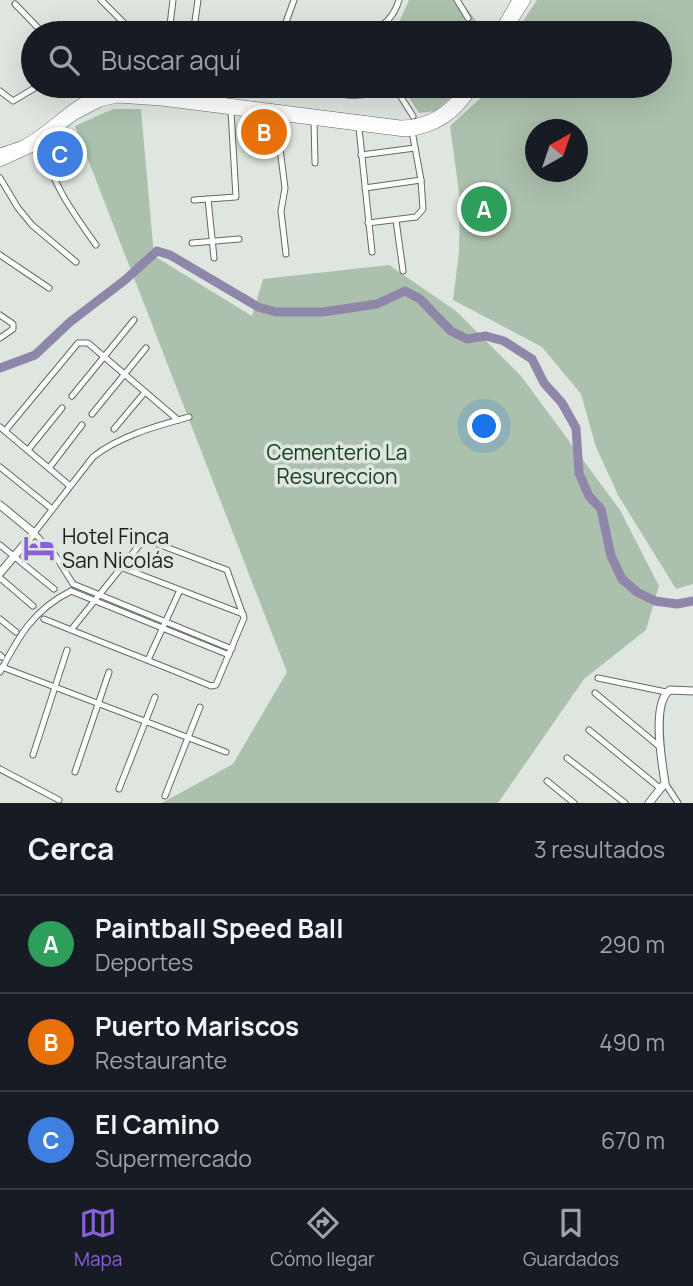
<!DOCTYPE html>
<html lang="es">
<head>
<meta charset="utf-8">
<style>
  body { margin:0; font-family:Manrope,sans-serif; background:#242831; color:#f1f3f6 }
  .compass { position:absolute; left:525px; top:119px; width:63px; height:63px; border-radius:50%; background:#171b24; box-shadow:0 7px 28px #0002; rotate:40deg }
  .you { position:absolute; left:485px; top:427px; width:24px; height:24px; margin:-18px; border:5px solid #fff; border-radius:50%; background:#1a73e8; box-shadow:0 0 0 10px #1a73e833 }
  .badge { display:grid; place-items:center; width:46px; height:46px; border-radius:50%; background:#8860da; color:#fff; font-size:23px; font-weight:700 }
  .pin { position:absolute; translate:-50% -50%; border:4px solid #fff; box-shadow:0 2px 7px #0006 }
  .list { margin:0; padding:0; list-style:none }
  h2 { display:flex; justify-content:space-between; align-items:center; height:91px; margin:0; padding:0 28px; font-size:30px }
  h2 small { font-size:23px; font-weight:400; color:#9ea1a6 }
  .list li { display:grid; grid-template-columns:46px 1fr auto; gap:21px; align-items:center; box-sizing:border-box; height:98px; padding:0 28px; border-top:2px solid #363941 }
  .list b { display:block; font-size:26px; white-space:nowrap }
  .list p { margin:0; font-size:23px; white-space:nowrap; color:#9ea1a6 }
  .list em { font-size:23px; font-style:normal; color:#9ea1a6 }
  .icon { flex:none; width:38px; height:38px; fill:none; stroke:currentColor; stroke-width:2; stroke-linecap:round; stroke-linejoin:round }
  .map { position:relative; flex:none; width:693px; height:803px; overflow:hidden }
  .search { position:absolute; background:#171b24; box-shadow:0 7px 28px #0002; left:21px; right:21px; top:21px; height:77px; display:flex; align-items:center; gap:18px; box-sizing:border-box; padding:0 24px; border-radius:38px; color:#9ea1a6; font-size:26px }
  .sheet { height:385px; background:#171b24 }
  nav { display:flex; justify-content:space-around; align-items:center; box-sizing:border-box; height:98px; border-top:2px solid #363941; background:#171b24; font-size:19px; color:#9ea1a6 }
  nav a { display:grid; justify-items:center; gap:4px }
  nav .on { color:#8860da }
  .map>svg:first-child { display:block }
  .green { fill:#acc1ad; fill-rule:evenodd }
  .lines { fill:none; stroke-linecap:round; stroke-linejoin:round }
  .river { stroke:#8f87a9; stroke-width:9 }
  .street-casing { stroke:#646a64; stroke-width:7 }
  .secondary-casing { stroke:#646a64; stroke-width:9 }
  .highway-casing { stroke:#646a64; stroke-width:10 }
  .street { stroke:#fff; stroke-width:5 }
  .secondary { stroke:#fff; stroke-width:7 }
  .highway { stroke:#fff; stroke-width:9 }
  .labels { text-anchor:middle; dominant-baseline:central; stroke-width:7; stroke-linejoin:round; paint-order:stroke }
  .park-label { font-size:21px; fill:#15401a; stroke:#dee6df }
  .poi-label { font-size:21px; fill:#1b1e1b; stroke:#dee6df; text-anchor:start }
</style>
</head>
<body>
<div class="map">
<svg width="693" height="803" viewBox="0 0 693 803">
  <rect width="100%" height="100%" fill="#dee6df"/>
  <g class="green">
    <polygon points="409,0 460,0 481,27 482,33 394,33"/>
    <path d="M537,0H693V584L676,589L618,495L596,447L581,394L542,347L453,300L459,252L460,200L450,126L484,95L489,86H660V33H515ZM536,130H578V172H536Z"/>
    <polygon points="402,86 464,86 435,111 419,113"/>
    <polygon points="113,109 141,109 154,256 252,316 263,279 389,265 456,311 521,376 620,510 659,586 646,630 584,679 498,803 162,803 233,764 287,672 75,126"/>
  </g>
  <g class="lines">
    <polyline class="river" points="0,368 35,355 70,322 125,280 157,251 170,255 258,307 276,312 323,312 377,304 405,291 420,299 451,331 467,339 486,336 504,341 532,359 544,383 562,403 576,428 579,473 589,496 601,509 611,556 622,579 637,592 655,601 677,604 693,601"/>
    <defs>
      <g id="street">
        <polyline points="101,0 134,33"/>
        <polyline points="457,0 468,18"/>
        <polyline points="15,4 43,33"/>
        <polyline points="194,28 198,0"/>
        <polyline points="169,33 173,0"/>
        <polyline points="282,33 294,0"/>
        <path d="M368,33C384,27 394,17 399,0"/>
        <polyline points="394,86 413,116"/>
        <path d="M309,88C331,91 363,104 380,86"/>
        <polyline points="0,91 13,101 38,86"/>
        <polyline points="276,117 285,188 281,211 286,254"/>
        <polyline points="314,121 315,163"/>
        <polyline points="359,128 372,252"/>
        <path d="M42,142C52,184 71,210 96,245"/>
        <polyline points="361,155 415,148"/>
        <polyline points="0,178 18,208 32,225 76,262"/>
        <polyline points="365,188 421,180"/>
        <polyline points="208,199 214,258"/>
        <polyline points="194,200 236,197 231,111"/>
        <polyline points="396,220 403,271"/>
        <polyline points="368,223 416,217 423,209 421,180 412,131"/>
        <polyline points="192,243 239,239"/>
        <polyline points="0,255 49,288"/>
        <polyline points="0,315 13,324 13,329 0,338"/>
        <polyline points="72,396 134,320"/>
        <polyline points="92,414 146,348"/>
        <path d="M189,417C157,426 119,436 93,457L34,533L55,555L73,584L232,649"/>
        <polyline points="0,427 70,486"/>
        <polyline points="114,429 145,392"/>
        <polyline points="5,431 78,343 88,343 178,420"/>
        <polyline points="28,450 62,408"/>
        <polyline points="0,467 52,509"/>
        <polyline points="49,468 82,425"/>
        <polyline points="0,545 54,589"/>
        <polyline points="123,568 243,614"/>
        <polyline points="0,578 33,606"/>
        <polyline points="71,591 229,655"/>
        <polyline points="0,619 16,632"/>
        <path d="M44,619C100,642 156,663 211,686L216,685L244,618L227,570L147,540L141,543L71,630"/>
        <polyline points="0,655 2,657"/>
        <polyline points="148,660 180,590"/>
        <polyline points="2,667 226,752"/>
        <path d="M0,672C19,636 33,610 71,591"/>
        <polyline points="598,678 666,692"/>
        <polyline points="595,693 660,747"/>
        <polyline points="589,730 661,789"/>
        <polyline points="33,755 67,650"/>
        <polyline points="567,758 625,803"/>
        <polyline points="0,769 59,800"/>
        <polyline points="75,772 109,672"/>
        <polyline points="547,781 574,803"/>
        <polyline points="665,783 678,803"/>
        <polyline points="119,789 155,697"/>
        <polyline points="165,796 200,707"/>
      </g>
      <g id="secondary">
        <polyline points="0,505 34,533 0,573"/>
        <path d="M649,803L665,783C662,763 651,702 670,690L693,691"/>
      </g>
      <g id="highway">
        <polyline points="498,33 517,0"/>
        <polyline points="505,33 526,0"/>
        <path d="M0,153C8,150 17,148 25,144C69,119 76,89 134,91L400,125C426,125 446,113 462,93"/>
        <path d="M0,162L31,148L75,115L100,102L117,98L161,101L405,132C437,129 459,113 474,86"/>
      </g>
    </defs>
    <use href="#street" class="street-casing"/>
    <use href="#secondary" class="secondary-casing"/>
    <use href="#highway" class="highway-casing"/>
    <use href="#street" class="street"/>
    <use href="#secondary" class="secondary"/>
    <use href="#highway" class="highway"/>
  </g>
  <defs>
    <symbol id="hotel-bare" viewBox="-9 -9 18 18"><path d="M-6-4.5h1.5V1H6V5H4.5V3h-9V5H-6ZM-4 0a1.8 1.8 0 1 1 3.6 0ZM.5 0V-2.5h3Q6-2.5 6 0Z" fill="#8860da" stroke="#dee6df" stroke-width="2.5" paint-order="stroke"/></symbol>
  </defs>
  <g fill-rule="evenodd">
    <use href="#hotel-bare" x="17" y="526" width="44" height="44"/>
  </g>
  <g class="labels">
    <g class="park-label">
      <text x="337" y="452">Cementerio La<tspan x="337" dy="24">Resureccion</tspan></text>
    </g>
    <g class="poi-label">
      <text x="62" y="536">Hotel Finca<tspan x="62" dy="24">San Nicolás</tspan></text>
    </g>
  </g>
</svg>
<svg class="compass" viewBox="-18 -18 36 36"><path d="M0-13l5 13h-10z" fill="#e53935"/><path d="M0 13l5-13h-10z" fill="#9ea1a6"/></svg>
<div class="you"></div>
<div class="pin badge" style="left:484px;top:209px;background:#2e9e5b">A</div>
<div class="pin badge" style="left:264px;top:132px;background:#e8710a">B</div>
<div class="pin badge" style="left:60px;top:154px;background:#3f7fe0">C</div>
<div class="search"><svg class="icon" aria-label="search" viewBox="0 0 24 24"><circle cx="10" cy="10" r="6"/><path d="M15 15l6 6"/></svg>Buscar aquí</div>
</div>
<section class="sheet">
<h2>Cerca<small>3 resultados</small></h2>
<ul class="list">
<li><span class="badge" style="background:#2e9e5b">A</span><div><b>Paintball Speed Ball</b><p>Deportes</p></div><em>290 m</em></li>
<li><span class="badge" style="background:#e8710a">B</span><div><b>Puerto Mariscos</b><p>Restaurante</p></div><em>490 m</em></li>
<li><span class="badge" style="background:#3f7fe0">C</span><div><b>El Camino</b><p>Supermercado</p></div><em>670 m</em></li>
</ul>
</section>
<nav>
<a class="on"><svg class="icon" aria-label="map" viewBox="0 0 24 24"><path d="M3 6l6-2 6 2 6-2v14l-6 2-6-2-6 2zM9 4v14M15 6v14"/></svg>Mapa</a>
<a><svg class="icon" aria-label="directions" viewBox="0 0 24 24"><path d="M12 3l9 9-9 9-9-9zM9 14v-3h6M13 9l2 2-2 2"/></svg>Cómo llegar</a>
<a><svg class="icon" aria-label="saved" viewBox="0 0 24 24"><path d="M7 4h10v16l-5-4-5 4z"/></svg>Guardados</a>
</nav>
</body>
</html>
